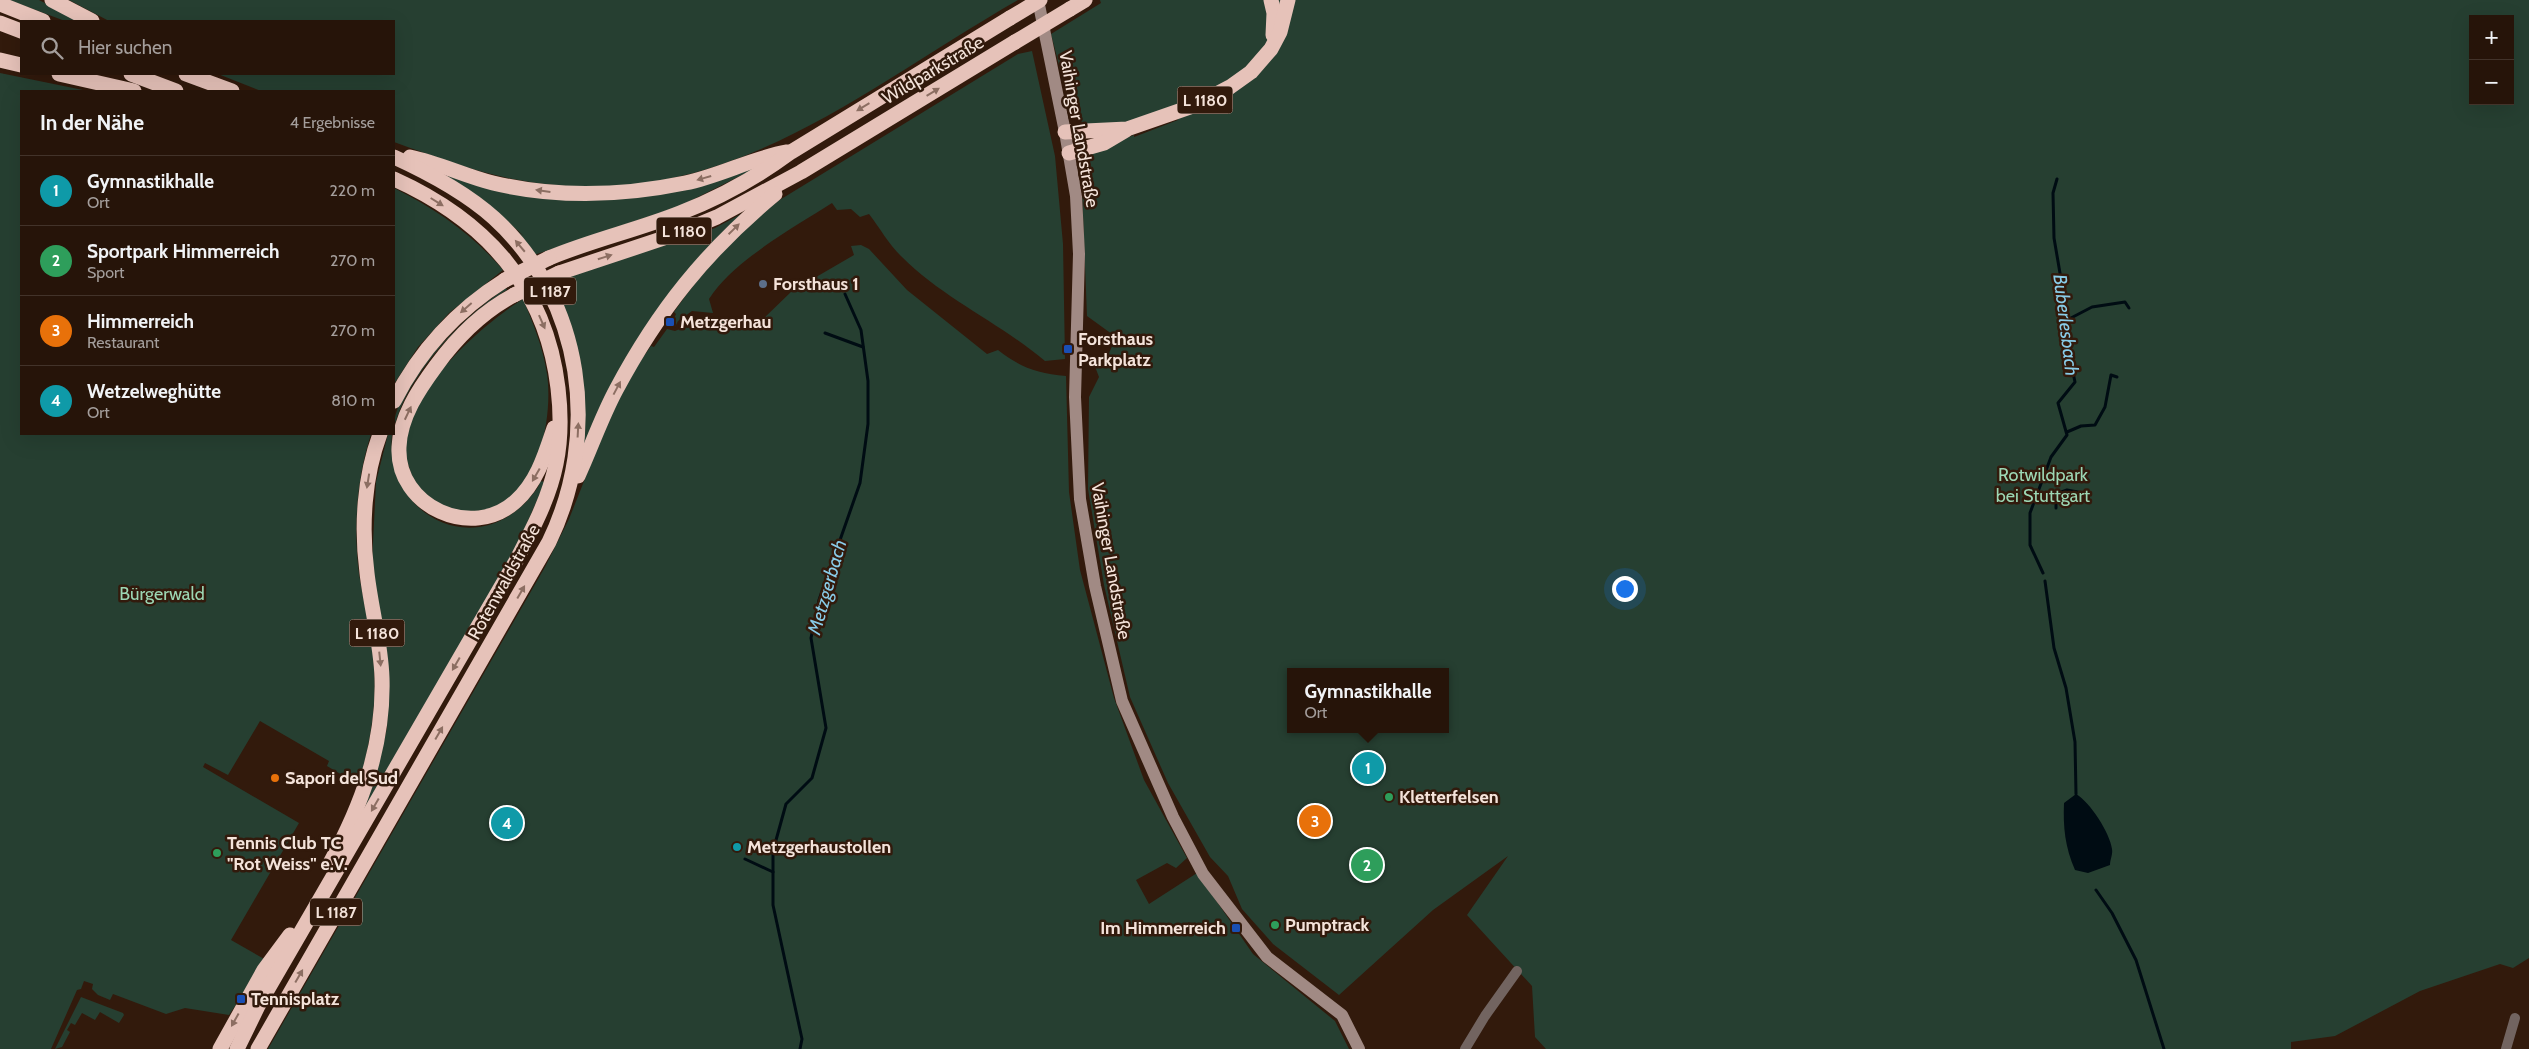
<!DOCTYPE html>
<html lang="de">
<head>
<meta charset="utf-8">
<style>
  body { margin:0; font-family:Cabin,sans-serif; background:#322117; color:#f1f3f6 }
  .controls { position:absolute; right:15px; top:15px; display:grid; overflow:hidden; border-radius:0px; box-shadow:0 5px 20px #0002 }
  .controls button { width:45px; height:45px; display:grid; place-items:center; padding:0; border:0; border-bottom:1px solid #42332a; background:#261409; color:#f1f3f6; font:25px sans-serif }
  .you { position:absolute; left:1624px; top:588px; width:18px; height:18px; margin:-12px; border:4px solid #fff; border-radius:50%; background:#1a73e8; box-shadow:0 0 0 8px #1a73e833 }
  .badge { display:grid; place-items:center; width:32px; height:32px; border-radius:50%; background:#ea580c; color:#fff; font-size:16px; font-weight:700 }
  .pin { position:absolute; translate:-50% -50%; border:2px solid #fff; box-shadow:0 1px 5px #0006 }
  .popup { position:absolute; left:1287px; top:668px; width:162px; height:65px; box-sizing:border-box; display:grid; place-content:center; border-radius:0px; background:#261409; filter:drop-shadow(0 1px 4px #0005); font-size:16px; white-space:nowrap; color:#a49e9c }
  .popup b { font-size:19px; color:#f1f3f6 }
  .popup::after { content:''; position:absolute; left:50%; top:100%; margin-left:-10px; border:10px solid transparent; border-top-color:#261409 }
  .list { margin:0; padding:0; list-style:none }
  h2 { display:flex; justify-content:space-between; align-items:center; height:65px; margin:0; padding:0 20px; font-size:21px }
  h2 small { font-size:16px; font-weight:400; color:#a49e9c }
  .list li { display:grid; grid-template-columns:32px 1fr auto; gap:15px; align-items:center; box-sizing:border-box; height:70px; padding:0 20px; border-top:1px solid #42332a }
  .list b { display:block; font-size:19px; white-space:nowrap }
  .list p { margin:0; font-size:16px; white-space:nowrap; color:#a49e9c }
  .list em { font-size:16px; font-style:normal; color:#a49e9c }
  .icon { flex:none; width:28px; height:28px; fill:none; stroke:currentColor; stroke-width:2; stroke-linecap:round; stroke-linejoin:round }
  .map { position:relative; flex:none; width:2529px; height:1049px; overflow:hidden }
  .search { position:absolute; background:#261409; box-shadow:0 5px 20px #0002; left:20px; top:20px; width:375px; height:55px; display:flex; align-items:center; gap:12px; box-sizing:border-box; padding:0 18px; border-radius:0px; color:#a49e9c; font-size:19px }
  .panel { position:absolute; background:#261409; box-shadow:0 5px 20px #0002; left:20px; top:90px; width:375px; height:345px; border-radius:0px }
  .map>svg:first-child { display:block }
  .green { fill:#263f31; fill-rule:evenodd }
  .water { fill:#000c13 }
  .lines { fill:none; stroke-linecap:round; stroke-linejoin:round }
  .stream { stroke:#000c13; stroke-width:3 }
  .street { stroke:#726460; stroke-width:10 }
  .secondary { stroke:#a18a84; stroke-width:12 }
  .highway { stroke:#e6c2b9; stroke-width:15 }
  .highway-bridge { stroke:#e6c2b9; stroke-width:15 }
  .oneway { fill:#8c6e62 }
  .service-dot { fill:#5c6f8a; stroke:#321a0c; stroke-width:2 }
  .transit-dot { fill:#1a4fb4; stroke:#321a0c; stroke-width:2 }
  .food-dot { fill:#e8710a; stroke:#321a0c; stroke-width:2 }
  .leisure-dot { fill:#2e9e5b; stroke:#321a0c; stroke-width:2 }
  .culture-dot { fill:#0f9aa8; stroke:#321a0c; stroke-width:2 }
  .labels { text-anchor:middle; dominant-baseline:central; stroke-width:5; stroke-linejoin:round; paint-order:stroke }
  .shield { fill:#321a0c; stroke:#baa79c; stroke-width:1 }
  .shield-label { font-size:16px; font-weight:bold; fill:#f4e3da }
  .street-label { font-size:18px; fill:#f4e3da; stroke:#321a0c }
  .poi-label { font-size:18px; font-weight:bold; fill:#f4e3da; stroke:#321a0c; text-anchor:start }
  .park-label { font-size:18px; fill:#9cd7b4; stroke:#321a0c }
  .water-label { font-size:19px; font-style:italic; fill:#89cce8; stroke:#321a0c }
</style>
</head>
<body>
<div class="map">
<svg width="2529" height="1049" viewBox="0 0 2529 1049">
  <rect width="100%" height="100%" fill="#321a0c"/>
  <g class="green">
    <polygon points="9,0 39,0 80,21 65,21"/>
    <path d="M69,0H1018C854,94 719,219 513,179C472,171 433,156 394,142V91H261L218,74H394V21H109Z"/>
    <path d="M1100,0H2529V958L2513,968L2500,964L2420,991L2335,1036L2291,1042V1049H1546L1535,1037L1532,986L1467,915L1508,856L1433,910L1339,995L1273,944L1242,909L1228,876L1210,857L1168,783L1130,697L1104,585L1088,489L1089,397L1099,377L1091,356L1106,360L1116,337L1087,316L1081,164C1087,147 1118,141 1134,135V137L1178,120L1170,109L1120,124L1086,125L1078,119L1070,108L1051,34L1101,3ZM2473,19H2510V101H2473ZM1290,672H1446V729H1290Z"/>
    <path d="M1032,51L1055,156L1063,244L1065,359L1045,361C1000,323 944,299 902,257C889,245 880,228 869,214L860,217L851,209L837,210L832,203C793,228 734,260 709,299L713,313L692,311L678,321L675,327L671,325L676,314L674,312C702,271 738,233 778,201L1018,54Z"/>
    <path d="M0,73L88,91H21V434H371C357,478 353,527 359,574C364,605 373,636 374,668C377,709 369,746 359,785L327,766L329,761L260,721L228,775L205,763L203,767L299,823L231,940L266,960L229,1015L185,1008L166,1014L113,994L110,1000L98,995L92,989L93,984L84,981L81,989L77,990L51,1049H0Z"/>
    <polygon points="750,169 754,169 680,206 534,255 510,226 524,236 482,199 445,175 537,198"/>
    <path d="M394,188C436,209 472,234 503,270L449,313L418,347L394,384Z"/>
    <polygon points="743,213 724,231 582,451 553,284 574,275 715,228"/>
    <path d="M861,245L869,249L907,290L987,354L998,350C1021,368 1037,373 1066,376L1069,492L1080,570L1114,698L1144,780L1187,858L1176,868L1167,863L1136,880L1149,904L1197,873L1253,954L1335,1021L1349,1049H268L545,567L569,519L613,408L627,380L651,346L654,347L667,329L675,331L682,328L685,324L715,319L758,324L792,291L854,255L851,246Z"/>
    <path d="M506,288L507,290C461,317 407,376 394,428C394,382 470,312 506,288Z"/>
    <path d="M523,299C533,323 543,347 547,374C553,415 540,489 496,507C491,510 483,510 478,511C473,511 467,513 463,513C447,512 431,500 421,490C414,483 412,476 409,467C387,407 478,327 523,299Z"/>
    <path d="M388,434H392C385,512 469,560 526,502C531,496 540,487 540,481L545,482L514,553L364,809L375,779L387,728L388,700L372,563L376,482Z"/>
    <polygon points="81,997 123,1013 124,1015 119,1023 100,1012 95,1020 82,1013 75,1025 71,1023 67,1030 70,1032 62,1047 55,1049"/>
  </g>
  <path class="water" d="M2076,794C2090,802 2110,833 2112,849C2113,854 2110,860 2110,865L2088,873L2075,870C2065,847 2063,827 2064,803Z"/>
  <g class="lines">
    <g class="stream">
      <polyline points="2069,319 2092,307 2125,302 2129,308"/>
      <polyline points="825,333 863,347"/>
      <polyline points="2067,432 2081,426 2095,425 2105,407 2111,375 2117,377"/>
      <polyline points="2056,508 2056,494 2067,490 2083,493"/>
      <polyline points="2043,573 2030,545 2030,513 2051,457 2067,435 2058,403 2075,382 2067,345 2068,320 2054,238 2053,193 2057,179"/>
      <polyline points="2045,581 2054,648 2066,688 2075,742 2076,794"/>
      <polyline points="745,859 773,872"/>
      <polyline points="2096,890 2112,913 2136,960 2164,1049"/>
      <polyline points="800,1049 802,1039 773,905 773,851 786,804 812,778 826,728 811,638 819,600 860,483 868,424 868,381 861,330 845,294"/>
    </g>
    <g class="street">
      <polyline points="1465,1049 1485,1016 1517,971"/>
      <polyline points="2506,1049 2515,1018"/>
    </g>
    <polyline class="secondary" points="1038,0 1065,132 1076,196 1079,254 1075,397 1080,499 1095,586 1122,701 1173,817 1203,874 1267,957 1342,1015 1359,1049"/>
    <g class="highway">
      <polyline points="52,0 92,21"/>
      <polyline points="1271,0 1274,13 1273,35"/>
      <polyline points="0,4 43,21"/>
      <polyline points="1070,9 1085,0"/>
      <polyline points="0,23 21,31"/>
      <polyline points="0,60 21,65"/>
      <polyline points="59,74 134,91"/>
      <polyline points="131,74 176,91"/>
      <polyline points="186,74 232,91"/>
      <polyline points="1065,132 1127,129 1196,105 1230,87 1251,72 1271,49 1280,32 1288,0"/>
      <polyline points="1069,153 1104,143 1126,130"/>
      <path d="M410,157C439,163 465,176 493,183C556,198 622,196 685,183C720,176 752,158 787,152"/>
      <path d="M549,258C592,240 637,230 680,213C719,198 757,177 791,152L1010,18"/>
      <polyline points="559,273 676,234 717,217 801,172 1015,42"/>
      <path d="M514,295C482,312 457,337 436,366C419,389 400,417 399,447C396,507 473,541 516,501C537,482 545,455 554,428"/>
      <path d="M394,401C420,350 457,310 505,280"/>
      <path d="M578,476C591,448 601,418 616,390C658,311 706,251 775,194"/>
      <path d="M330,863C362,805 384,745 382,678C381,643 371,608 367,573C361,527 364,477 380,434"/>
      <polyline points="220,1049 264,970 290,935"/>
      <path d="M237,1049L258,1006L516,561C532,530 549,499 556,464C561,440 561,413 558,388C546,287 485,220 394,179"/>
      <path d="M258,1049L549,542C601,435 584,300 494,218C465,192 429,173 394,157"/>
    </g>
    <g class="highway-bridge">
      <polyline points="1010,18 1040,0"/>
      <polyline points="1015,42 1070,9"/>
      <polyline points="505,280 549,258"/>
      <polyline points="514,295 559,273"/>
    </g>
  </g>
  <defs><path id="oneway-solid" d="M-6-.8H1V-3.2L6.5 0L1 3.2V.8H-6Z" transform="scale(1.25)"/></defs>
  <g class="oneway">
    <use href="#oneway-solid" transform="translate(933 92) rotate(-31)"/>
    <use href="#oneway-solid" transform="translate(863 107) rotate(149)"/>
    <use href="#oneway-solid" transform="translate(704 178) rotate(164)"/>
    <use href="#oneway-solid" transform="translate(543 191) rotate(-172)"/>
    <use href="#oneway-solid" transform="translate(437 202) rotate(32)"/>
    <use href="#oneway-solid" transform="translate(734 229) rotate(-44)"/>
    <use href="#oneway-solid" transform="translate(520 246) rotate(-130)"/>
    <use href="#oneway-solid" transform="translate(605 257) rotate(-17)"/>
    <use href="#oneway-solid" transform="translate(466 308) rotate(139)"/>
    <use href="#oneway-solid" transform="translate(542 322) rotate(66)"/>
    <use href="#oneway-solid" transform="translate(617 388) rotate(-62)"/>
    <use href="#oneway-solid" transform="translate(408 413) rotate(-65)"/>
    <use href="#oneway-solid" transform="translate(578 430) rotate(-87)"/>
    <use href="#oneway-solid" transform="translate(536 475) rotate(120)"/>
    <use href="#oneway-solid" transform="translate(368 481) rotate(99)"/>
    <use href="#oneway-solid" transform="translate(521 592) rotate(-60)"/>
    <use href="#oneway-solid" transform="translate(380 659) rotate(84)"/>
    <use href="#oneway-solid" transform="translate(456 664) rotate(120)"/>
    <use href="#oneway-solid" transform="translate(439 733) rotate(-60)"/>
    <use href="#oneway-solid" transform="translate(375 805) rotate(120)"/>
    <use href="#oneway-solid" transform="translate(299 976) rotate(-60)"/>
    <use href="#oneway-solid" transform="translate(235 1020) rotate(119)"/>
  </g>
  <circle class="service-dot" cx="763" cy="284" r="5"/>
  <g class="transit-dot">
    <rect x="665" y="317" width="10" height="10" rx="2.5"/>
    <rect x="1063" y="344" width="10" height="10" rx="2.5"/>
    <rect x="1231" y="923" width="10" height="10" rx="2.5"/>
    <rect x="236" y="994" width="10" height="10" rx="2.5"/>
  </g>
  <circle class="food-dot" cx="275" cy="778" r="5"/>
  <g class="leisure-dot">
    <circle cx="1389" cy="797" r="5"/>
    <circle cx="217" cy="853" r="5"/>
    <circle cx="1275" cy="925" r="5"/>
  </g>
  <circle class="culture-dot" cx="737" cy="847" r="5"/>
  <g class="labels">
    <g class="shield">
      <rect x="1177.5" y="86.5" width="55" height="27" rx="4"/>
      <rect x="656.5" y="217.5" width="55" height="27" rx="4"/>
      <rect x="524" y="277.5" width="52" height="27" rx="4"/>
      <rect x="349.5" y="619.5" width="55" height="27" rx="4"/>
      <rect x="310" y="898.5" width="52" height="27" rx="4"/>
    </g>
    <g class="shield-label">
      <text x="1205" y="100">L 1180</text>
      <text x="684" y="231">L 1180</text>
      <text x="550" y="291">L 1187</text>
      <text x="377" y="633">L 1180</text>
      <text x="336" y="912">L 1187</text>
    </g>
    <g class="street-label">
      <text transform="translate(933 70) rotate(-31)">Wildparkstraße</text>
      <text transform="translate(1079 129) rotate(80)">Vaihinger Landstraße</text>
      <text transform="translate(1111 561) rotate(80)">Vaihinger Landstraße</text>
      <text transform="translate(504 582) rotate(-61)">Rotenwaldstraße</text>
    </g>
    <g class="poi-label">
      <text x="773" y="284">Forsthaus 1</text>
      <text x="680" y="322">Metzgerhau</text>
      <text x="1078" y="339">Forsthaus<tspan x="1078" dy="21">Parkplatz</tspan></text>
      <text x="285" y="778">Sapori del Sud</text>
      <text x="1399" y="797">Kletterfelsen</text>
      <text x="227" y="843">Tennis Club TC<tspan x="227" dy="21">"Rot Weiss" e.V.</tspan></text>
      <text x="747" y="847">Metzgerhaustollen</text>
      <text x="1285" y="925">Pumptrack</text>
      <text x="1226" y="928" text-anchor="end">Im Himmerreich</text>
      <text x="251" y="999">Tennisplatz</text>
    </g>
    <g class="park-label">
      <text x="2043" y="475">Rotwildpark<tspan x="2043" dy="21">bei Stuttgart</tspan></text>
      <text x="162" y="594">Bürgerwald</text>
    </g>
    <g class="water-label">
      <text transform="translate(2066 325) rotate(83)">Buberlesbach</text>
      <text transform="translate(827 587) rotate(-74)">Metzgerbach</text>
    </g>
  </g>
</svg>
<div class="controls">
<button>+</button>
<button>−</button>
</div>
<div class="you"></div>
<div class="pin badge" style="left:1368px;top:768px;background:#0f9aa8">1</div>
<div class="popup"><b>Gymnastikhalle</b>Ort</div>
<div class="pin badge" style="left:1367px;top:865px;background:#2e9e5b">2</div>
<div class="pin badge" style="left:1315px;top:821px;background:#e8710a">3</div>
<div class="pin badge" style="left:507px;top:823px;background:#0f9aa8">4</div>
<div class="search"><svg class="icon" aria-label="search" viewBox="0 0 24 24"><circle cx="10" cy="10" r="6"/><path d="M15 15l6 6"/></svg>Hier suchen</div>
<section class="panel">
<h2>In der Nähe<small>4 Ergebnisse</small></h2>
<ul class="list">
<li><span class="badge" style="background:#0f9aa8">1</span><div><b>Gymnastikhalle</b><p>Ort</p></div><em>220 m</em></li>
<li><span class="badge" style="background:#2e9e5b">2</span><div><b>Sportpark Himmerreich</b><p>Sport</p></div><em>270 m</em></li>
<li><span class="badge" style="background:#e8710a">3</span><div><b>Himmerreich</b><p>Restaurant</p></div><em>270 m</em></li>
<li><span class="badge" style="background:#0f9aa8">4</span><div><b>Wetzelweghütte</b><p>Ort</p></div><em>810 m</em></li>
</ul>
</section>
</div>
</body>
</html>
